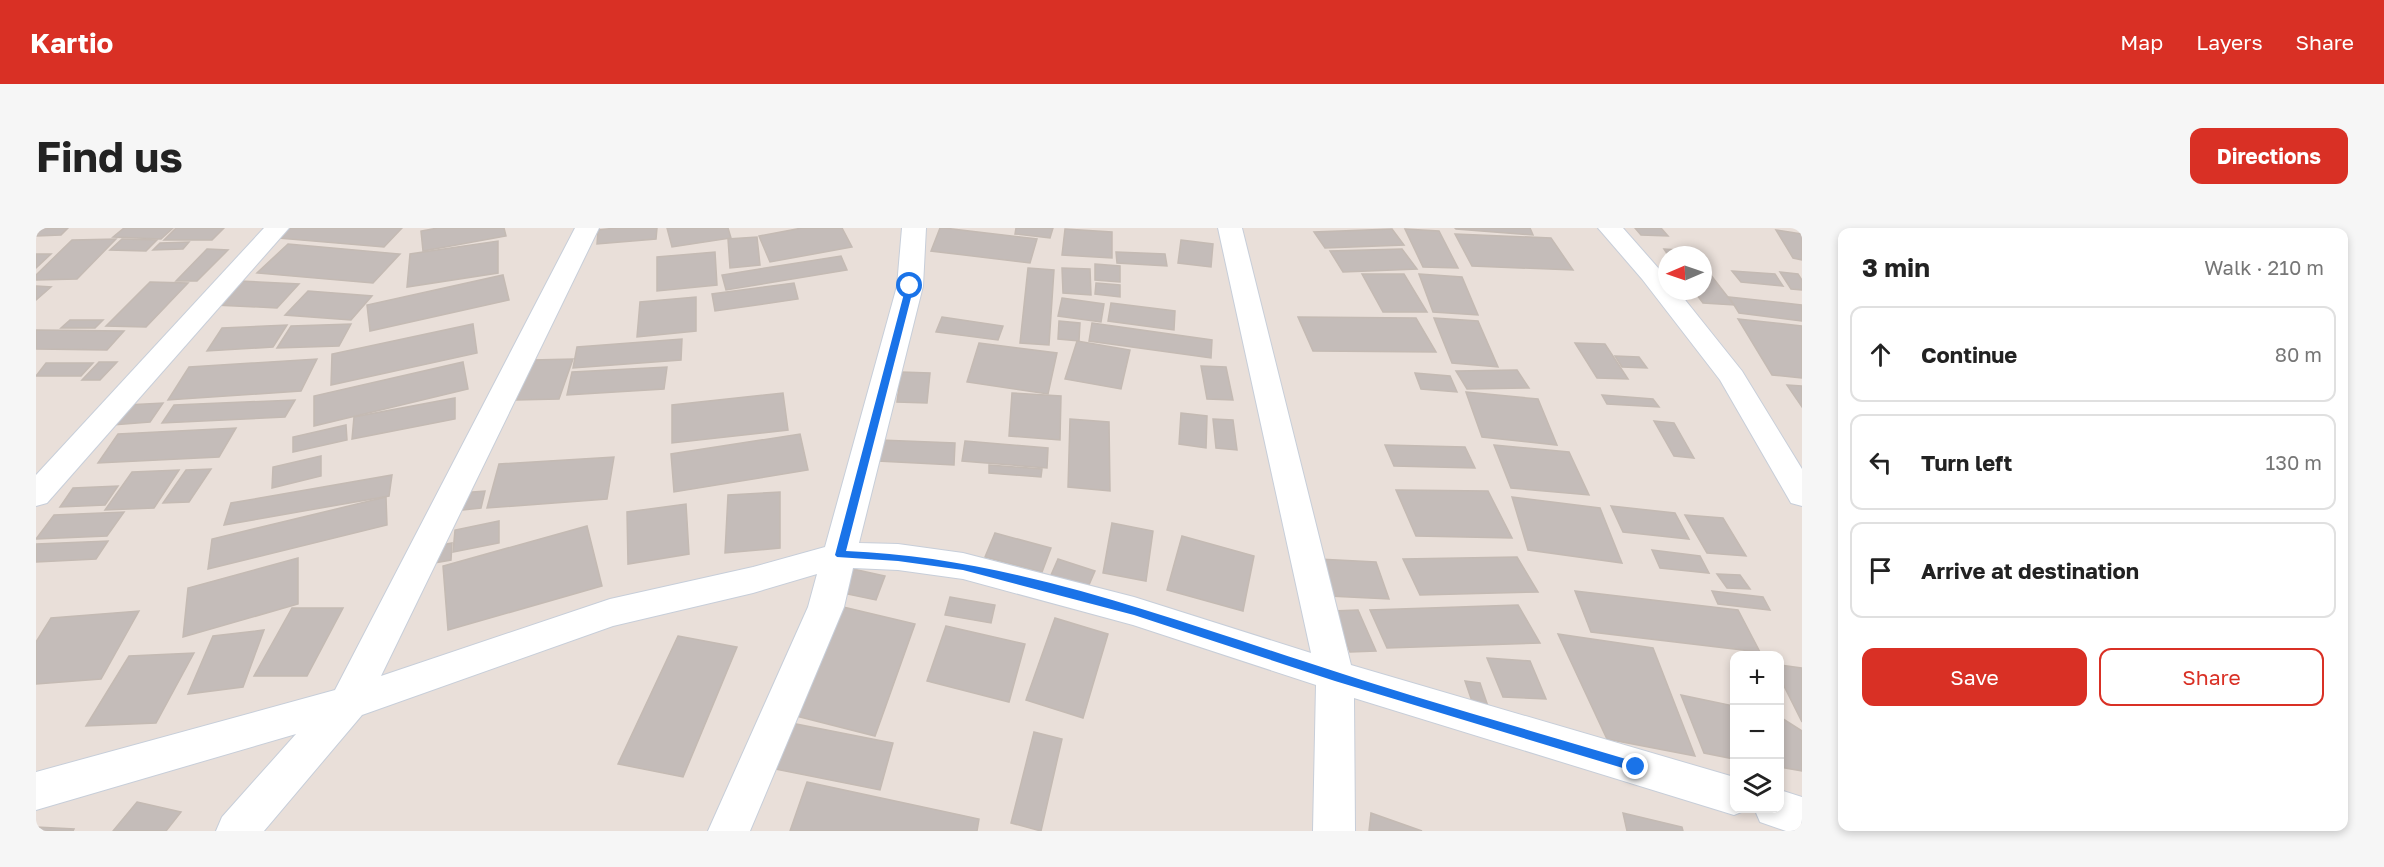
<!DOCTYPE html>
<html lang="en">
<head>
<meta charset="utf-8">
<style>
  body { margin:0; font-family:"Golos Text",sans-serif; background:#f6f6f6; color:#222 }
  .controls { position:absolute; right:18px; bottom:18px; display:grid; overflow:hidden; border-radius:12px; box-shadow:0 3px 9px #0003 }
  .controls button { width:54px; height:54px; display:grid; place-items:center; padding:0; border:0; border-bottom:2px solid #e0e0e0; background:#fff; color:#222; font:30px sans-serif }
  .compass { position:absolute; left:1622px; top:18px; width:54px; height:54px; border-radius:50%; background:#fff; box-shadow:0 3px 9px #0003; rotate:268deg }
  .stop { position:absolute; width:18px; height:18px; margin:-14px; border:4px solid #1a73e8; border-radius:50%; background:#fff }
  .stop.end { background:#1a73e8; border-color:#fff; box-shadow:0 2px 6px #0008 }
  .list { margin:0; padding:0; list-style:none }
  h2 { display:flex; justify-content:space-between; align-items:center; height:78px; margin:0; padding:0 24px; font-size:26px }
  h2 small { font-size:20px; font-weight:400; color:#767676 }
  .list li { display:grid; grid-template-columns:39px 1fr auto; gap:18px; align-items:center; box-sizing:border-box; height:96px; margin:0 12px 12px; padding:0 12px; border:2px solid #e0e0e0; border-radius:12px }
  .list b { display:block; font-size:22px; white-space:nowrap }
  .list em { font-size:20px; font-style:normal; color:#767676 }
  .actions { display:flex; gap:12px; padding:18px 24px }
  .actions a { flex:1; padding:14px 0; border:2px solid #d93025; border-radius:12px; text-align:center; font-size:21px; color:#d93025 }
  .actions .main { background:#d93025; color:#fff }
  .icon { flex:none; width:33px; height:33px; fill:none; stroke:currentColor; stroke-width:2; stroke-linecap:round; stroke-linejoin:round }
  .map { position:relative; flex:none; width:1766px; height:603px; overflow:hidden; border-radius:12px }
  header { display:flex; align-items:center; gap:36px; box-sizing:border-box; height:84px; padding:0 30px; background:#d93025; color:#fff }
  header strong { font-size:28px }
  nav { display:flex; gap:33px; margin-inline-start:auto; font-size:21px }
  .intro { display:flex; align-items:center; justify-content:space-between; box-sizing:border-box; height:144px; padding:0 36px }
  h1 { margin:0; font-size:42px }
  .button { padding:15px 27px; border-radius:12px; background:#d93025; color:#fff; font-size:21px; font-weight:700 }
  main { display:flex; gap:36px; padding:0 36px }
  aside { flex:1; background:#fff; border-radius:12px; box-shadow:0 3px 9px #0003 }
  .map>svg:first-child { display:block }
  .building { fill:#c4bcb9; stroke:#c4bab3; stroke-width:1.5 }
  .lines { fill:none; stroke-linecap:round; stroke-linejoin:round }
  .minor-casing { stroke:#c7ced9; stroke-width:2 }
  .minor { fill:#fff; fill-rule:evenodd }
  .route { fill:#1a73e8 }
</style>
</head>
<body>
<header>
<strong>Kartio</strong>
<nav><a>Map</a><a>Layers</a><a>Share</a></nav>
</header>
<div class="intro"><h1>Find us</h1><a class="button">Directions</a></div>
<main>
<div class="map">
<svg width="1766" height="603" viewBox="0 0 1766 603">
  <rect width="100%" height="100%" fill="#e9dfd9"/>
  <g class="building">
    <polygon points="0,0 32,0 25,7 0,8"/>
    <polygon points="88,0 137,0 125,11 77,9"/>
    <polygon points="140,0 188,0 176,12 128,12"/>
    <polygon points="252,0 366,0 348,19 241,10"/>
    <polygon points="402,0 468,0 470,8 387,23 385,3"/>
    <polygon points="580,0 621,0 620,11 561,16 562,2"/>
    <polygon points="631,0 692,0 695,10 636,19"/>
    <polygon points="766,0 806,0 816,19 734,34 723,8"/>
    <polygon points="904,0 908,0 1001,11 994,35 895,23"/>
    <polygon points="980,0 1017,0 1014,10 979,6"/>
    <polygon points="1419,0 1494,0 1497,7 1420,1"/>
    <polygon points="1599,0 1625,0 1632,8 1605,7"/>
    <polygon points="1029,1 1076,4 1076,30 1026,27"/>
    <polygon points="1356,1 1368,17 1289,20 1278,4"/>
    <polygon points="1369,1 1403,3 1422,40 1387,39"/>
    <polygon points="1740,2 1766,6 1766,32 1757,30"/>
    <polygon points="1419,6 1515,10 1537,42 1436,38"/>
    <polygon points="721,9 724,37 694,40 692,11"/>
    <polygon points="80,11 41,51 0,52 0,47 36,12"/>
    <polygon points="86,11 121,12 110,23 74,22"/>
    <polygon points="1145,12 1177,16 1175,39 1142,35"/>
    <polygon points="462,13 462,45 371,59 374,26"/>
    <polygon points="153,14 147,21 117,22 124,15"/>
    <polygon points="252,16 364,26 337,55 221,45"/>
    <polygon points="171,21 192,22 161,53 140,53"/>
    <polygon points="1366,21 1381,41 1307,44 1294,23"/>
    <polygon points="1628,21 1656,23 1659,27 1632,27"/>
    <polygon points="679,24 681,57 621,63 621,29"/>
    <polygon points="1080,24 1129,26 1131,38 1081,35"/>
    <polygon points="0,26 15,26 0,40"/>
    <polygon points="805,28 811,42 690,62 686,47"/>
    <polygon points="1059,36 1084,38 1084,54 1059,52"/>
    <polygon points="1667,37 1698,77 1667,75 1658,63 1667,63"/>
    <polygon points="992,40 1018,42 1013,117 984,115"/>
    <polygon points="1026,40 1054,41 1055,67 1027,65"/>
    <polygon points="1696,43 1739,46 1747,58 1705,54"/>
    <polygon points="1744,44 1762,46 1766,52 1766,62 1755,61"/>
    <polygon points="1326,46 1368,46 1391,84 1347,84"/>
    <polygon points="1383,46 1426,49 1442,87 1397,84"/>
    <polygon points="467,47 473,72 334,103 331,77"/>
    <polygon points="204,53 263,56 241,80 180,77"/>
    <polygon points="114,54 152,55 110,99 70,98"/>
    <polygon points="758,55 762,71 679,83 676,66"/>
    <polygon points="1060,55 1084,57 1084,69 1059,66"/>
    <polygon points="0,58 15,59 0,72"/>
    <polygon points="272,63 336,68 315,92 249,87"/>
    <polygon points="660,69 660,103 601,109 604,74"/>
    <polygon points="1693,69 1766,77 1766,93 1703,85"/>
    <polygon points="1026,70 1068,76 1065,94 1022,88"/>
    <polygon points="1075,75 1139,83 1138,102 1072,93"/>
    <polygon points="906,89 967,98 962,112 900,104"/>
    <polygon points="1262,89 1380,90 1400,124 1277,123"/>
    <polygon points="1398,90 1442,93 1462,139 1416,135"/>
    <polygon points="1702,91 1766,98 1766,150 1736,147"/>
    <polygon points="34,92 67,92 59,100 25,100"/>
    <polygon points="1023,93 1044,95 1043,113 1022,111"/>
    <polygon points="1056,95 1176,112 1175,130 1053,113"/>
    <polygon points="315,96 303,118 241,120 255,98"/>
    <polygon points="437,96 441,125 295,157 296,126"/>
    <polygon points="251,97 237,119 171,123 186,100"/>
    <polygon points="0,102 88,103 71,122 0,121"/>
    <polygon points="646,111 645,132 537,140 541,119"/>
    <polygon points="1041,113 1094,122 1085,161 1029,151"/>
    <polygon points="943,115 1021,125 1012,166 931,154"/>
    <polygon points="1539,115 1569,116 1592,151 1561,150"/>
    <polygon points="1579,128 1603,129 1611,140 1586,139"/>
    <polygon points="281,131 265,163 132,172 153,139"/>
    <polygon points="537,131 523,171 480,172 496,132"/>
    <polygon points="63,134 81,134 64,152 46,152"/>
    <polygon points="427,134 432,161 278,198 278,168"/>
    <polygon points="10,135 57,135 45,148 0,148"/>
    <polygon points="1165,138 1190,139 1197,172 1171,171"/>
    <polygon points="631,139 628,161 531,167 536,144"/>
    <polygon points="1481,142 1493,160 1431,161 1420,143"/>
    <polygon points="865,144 894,145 891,175 861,174"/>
    <polygon points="1379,145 1414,148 1421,164 1385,161"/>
    <polygon points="1751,157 1766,158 1766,179"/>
    <polygon points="1430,164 1502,171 1521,217 1446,209"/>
    <polygon points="747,165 752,202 636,215 636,177"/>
    <polygon points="976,165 1025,168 1024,212 973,208"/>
    <polygon points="1566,167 1617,171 1623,179 1571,176"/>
    <polygon points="419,170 419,191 316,211 318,189"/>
    <polygon points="259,172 249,189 126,195 138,177"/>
    <polygon points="127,175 114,194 77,197 90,177"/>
    <polygon points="1145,185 1171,188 1170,220 1143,216"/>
    <polygon points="1034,191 1073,194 1074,263 1032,259"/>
    <polygon points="1177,191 1197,192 1201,222 1180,220"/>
    <polygon points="1618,193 1638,195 1658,230 1638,228"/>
    <polygon points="310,197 311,212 257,224 257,209"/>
    <polygon points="200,200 183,229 62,235 82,206"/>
    <polygon points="764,206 772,242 638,264 635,226"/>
    <polygon points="844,212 919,215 918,237 842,233"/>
    <polygon points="929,213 1012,220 1011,240 926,233"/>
    <polygon points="1349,217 1429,219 1439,240 1358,238"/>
    <polygon points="1458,217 1533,224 1553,267 1475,260"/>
    <polygon points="285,228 285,248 236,260 237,239"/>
    <polygon points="578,229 571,271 451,280 463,236"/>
    <polygon points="953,237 1006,241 1005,249 953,245"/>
    <polygon points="175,241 153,274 127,275 150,242"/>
    <polygon points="143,242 118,280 69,282 96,244"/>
    <polygon points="356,247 353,268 188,297 195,275"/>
    <polygon points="82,258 69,277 24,279 37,260"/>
    <polygon points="1360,262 1452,263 1476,310 1380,308"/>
    <polygon points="449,263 445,280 418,283 423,265"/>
    <polygon points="744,264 744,320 689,325 692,267"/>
    <polygon points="350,269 351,297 172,341 176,311"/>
    <polygon points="1476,269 1564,280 1586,335 1492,322"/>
    <polygon points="650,276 653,326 592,336 591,284"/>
    <polygon points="1575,278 1639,285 1653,311 1587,304"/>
    <polygon points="88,284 71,308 0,311 18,287"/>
    <polygon points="1649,287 1687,290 1710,328 1671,325"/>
    <polygon points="463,293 463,315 417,324 419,302"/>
    <polygon points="1076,295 1117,303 1110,353 1067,345"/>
    <polygon points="551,298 566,358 412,402 407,338"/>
    <polygon points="959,305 1015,320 1006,344 949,329"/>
    <polygon points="1146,308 1218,328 1207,383 1131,362"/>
    <polygon points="72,313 60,331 0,334 0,316"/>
    <polygon points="416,315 415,332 392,336 395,319"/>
    <polygon points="1616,322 1664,328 1673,345 1624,340"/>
    <polygon points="1481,329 1502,364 1384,367 1367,331"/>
    <polygon points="262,330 262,376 147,409 152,360"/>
    <polygon points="1022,331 1059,343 1052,359 1015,347"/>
    <polygon points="1282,331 1340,334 1353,371 1293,368"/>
    <polygon points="808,339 849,348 840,372 797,363"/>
    <polygon points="1681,346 1704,347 1714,361 1691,360"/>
    <polygon points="1539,363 1702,382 1724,424 1555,404"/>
    <polygon points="1676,363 1727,369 1734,382 1682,376"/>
    <polygon points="914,369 959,377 955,395 909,387"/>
    <polygon points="1482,377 1504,415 1351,420 1334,382"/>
    <polygon points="803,378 879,396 839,508 756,487"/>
    <polygon points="256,380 307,380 271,448 218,448"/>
    <polygon points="1322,382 1340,423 1314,424 1297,383"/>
    <polygon points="103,383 65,451 0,456 0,414 15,390"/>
    <polygon points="1019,390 1072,406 1047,490 990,472"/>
    <polygon points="910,398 989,416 973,474 891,453"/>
    <polygon points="228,402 207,459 152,466 177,408"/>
    <polygon points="1522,406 1617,420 1659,528 1571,511"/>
    <polygon points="642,408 701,419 647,549 582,536"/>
    <polygon points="158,425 120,495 50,498 93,428"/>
    <polygon points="1451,430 1494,433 1510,471 1467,469"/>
    <polygon points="1744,437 1766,440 1766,494 1744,450"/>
    <polygon points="1429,453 1444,455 1455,487 1440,485"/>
    <polygon points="1645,467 1698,478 1698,531 1668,525"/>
    <polygon points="1744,489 1766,503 1766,543 1744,539"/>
    <polygon points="745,493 857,515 844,562 729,539"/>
    <polygon points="998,504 1026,511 1005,603 975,595"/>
    <polygon points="771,554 943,591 941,603 754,603"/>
    <polygon points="101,574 145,584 130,603 77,603"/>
    <polygon points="1335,585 1386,603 1333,603"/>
    <polygon points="1587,585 1646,599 1647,603 1591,603"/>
    <polygon points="0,599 38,601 37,603 0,603"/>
  </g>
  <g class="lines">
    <defs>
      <g id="minor">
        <polygon points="228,0 253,0 11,275 0,278 0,247"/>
        <polygon points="539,0 563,0 345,448 574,371 717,339 789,319 861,58 866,0 890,0 887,58 823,315 862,316 927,325 1098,369 1275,425 1182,0 1206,0 1315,437 1698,549 1698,580 1713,581 1698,587 1318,470 1319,603 1277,603 1280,457 1097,397 927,351 862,342 817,340 808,379 714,603 672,603 772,379 781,346 717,365 577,398 326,487 228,603 180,603 186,589 260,506 0,582 0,544 299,462"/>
        <polygon points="1562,0 1587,0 1631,50 1631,63 1642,63 1706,143 1766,241 1766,278 1755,275 1684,152 1606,51"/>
        <polygon points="1744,562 1766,569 1766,603 1750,603 1724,594 1718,580 1744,580"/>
      </g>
    </defs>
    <use href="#minor" class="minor-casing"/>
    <use href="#minor" class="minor"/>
  </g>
  <path class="route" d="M874,56L878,58L810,323C968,329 1121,386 1270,434C1379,470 1490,501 1600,534L1606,539L1604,543L1600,544L1299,453L1098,387L927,342L862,333L801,329L799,327L870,58Z"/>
</svg>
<div class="controls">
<button>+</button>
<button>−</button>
<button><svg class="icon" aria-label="layers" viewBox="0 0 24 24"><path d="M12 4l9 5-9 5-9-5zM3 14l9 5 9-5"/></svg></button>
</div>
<svg class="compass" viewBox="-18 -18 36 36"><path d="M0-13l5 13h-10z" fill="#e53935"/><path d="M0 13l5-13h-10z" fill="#767676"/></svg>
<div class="stop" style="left:874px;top:58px"></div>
<div class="stop end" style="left:1600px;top:539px"></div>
</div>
<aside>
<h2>3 min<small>Walk · 210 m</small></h2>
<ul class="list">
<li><svg class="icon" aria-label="ahead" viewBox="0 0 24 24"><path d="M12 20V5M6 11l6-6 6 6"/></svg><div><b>Continue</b></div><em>80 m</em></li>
<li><svg class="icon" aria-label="left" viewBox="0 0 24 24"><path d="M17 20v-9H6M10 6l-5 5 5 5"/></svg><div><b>Turn left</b></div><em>130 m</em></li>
<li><svg class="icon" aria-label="arrive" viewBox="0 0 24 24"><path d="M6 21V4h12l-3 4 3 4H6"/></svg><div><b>Arrive at destination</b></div></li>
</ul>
<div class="actions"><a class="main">Save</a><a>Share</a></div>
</aside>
</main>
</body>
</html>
